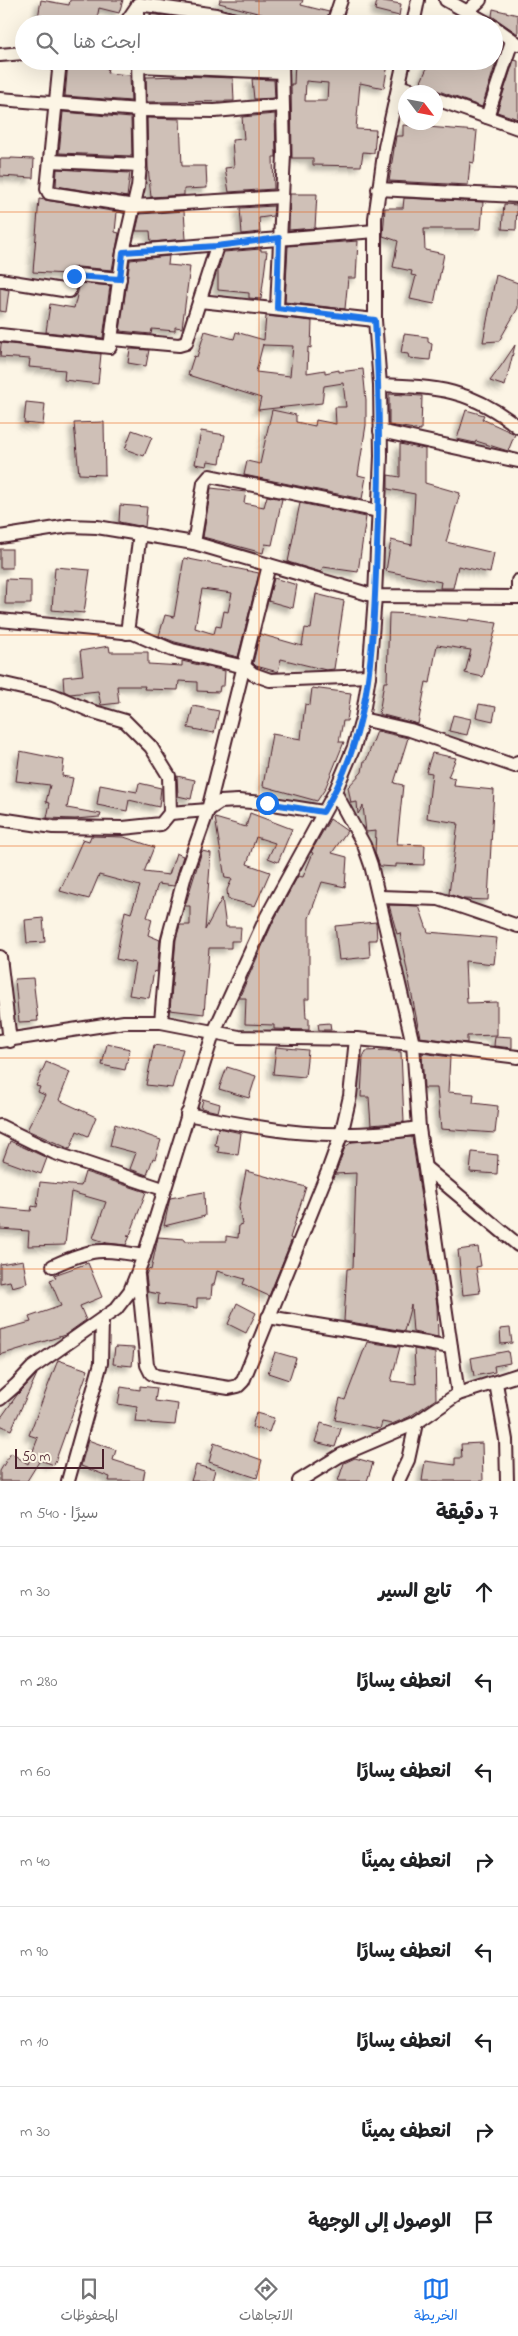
<!DOCTYPE html>
<html lang="ar">
<head>
<meta charset="utf-8">
<style>
  body { margin:0; font-family:"Indie Flower","Playpen Sans Arabic",sans-serif; background:#f2f2f2; color:#202124; direction:rtl }
  .compass { position:absolute; left:398px; top:85px; width:45px; height:45px; border-radius:50%; background:#fff; box-shadow:0 5px 20px #0002; rotate:122deg }
  .scale { position:absolute; left:15px; bottom:12px; width:89px; box-sizing:border-box; padding-left:5px; border:2px solid #4a1f2b; border-top:0; font-size:14px; line-height:18px; white-space:nowrap; color:#4a1f2b; -webkit-text-stroke:4px #fcf5e5; paint-order:stroke }
  .stop { position:absolute; width:15px; height:15px; margin:-11px; border:4px solid #1a73e8; border-radius:50%; background:#fff }
  .stop.end { background:#1a73e8; border-color:#fff; box-shadow:0 1px 5px #0008 }
  .list { margin:0; padding:0; list-style:none }
  h2 { display:flex; justify-content:space-between; align-items:center; height:65px; margin:0; padding:0 20px; font-size:21px }
  h2 small { font-size:16px; font-weight:400; color:#757577 }
  .list li { display:grid; grid-template-columns:32px 1fr auto; gap:15px; align-items:center; box-sizing:border-box; height:90px; padding:0 20px; border-top:1px solid #e0e0e0 }
  .list b { display:block; font-size:19px; white-space:nowrap }
  .list em { font-size:16px; font-style:normal; color:#757577 }
  .icon { flex:none; width:28px; height:28px; fill:none; stroke:currentColor; stroke-width:2; stroke-linecap:round; stroke-linejoin:round }
  .map { position:relative; flex:none; width:518px; height:1481px; overflow:hidden; direction:ltr }
  .search { position:absolute; background:#fff; box-shadow:0 5px 20px #0002; left:15px; right:15px; top:15px; height:55px; display:flex; align-items:center; gap:12px; box-sizing:border-box; padding:0 18px; border-radius:28px; color:#757577; font-size:19px }
  .sheet { height:785px; background:#fff }
  nav { display:flex; justify-content:space-around; align-items:center; box-sizing:border-box; height:70px; border-top:1px solid #e0e0e0; background:#fff; font-size:14px; color:#757577 }
  nav a { display:grid; justify-items:center; gap:2px }
  nav .on { color:#1a73e8 }
  .map>svg:first-child { display:block }
  .building { fill:#cfc0b7; stroke:#4a1f2b; fill-rule:evenodd; filter:url(#shadow) }
  .lines { fill:none; stroke-linecap:round; stroke-linejoin:round }
  .street-casing { stroke:#4a1f2b; stroke-width:16 }
  .street { stroke:#fcf5e5; stroke-width:12 }
  .route { stroke:#1a73e8; stroke-width:6 }
  .grid { fill:none; stroke:#e8590c; stroke-width:1; stroke-opacity:0.55 }
</style>
</head>
<body>
<div class="map">
<svg width="518" height="1481" viewBox="0 0 518 1481">
  <defs>
    <filter id="shadow"><feDropShadow dx="-4.5" dy="4.5" stdDeviation="2.5" flood-color="#0004"/></filter>
  </defs>
  <rect width="100%" height="100%" fill="#fcf5e5"/>
  <filter id="ink" filterUnits="userSpaceOnUse"><feTurbulence type="fractalNoise" baseFrequency=".02" numOctaves="2"/><feDisplacementMap in="SourceGraphic" scale="10" xChannelSelector="R" yChannelSelector="G"/><feConvolveMatrix kernelMatrix="1 2 1 2 8 2 1 2 1" color-interpolation-filters="sRGB"/></filter>
  <g filter="url(#ink)">
    <g class="building">
      <polygon points="41,0 69,5 70,0 123,0 119,13 99,8 96,24 37,24"/>
      <polygon points="220,0 303,0 301,5 329,12 325,24 287,24 288,21 219,3"/>
      <polygon points="377,0 401,4 399,16 375,10"/>
      <polygon points="493,9 518,15 518,34 492,16"/>
      <polygon points="150,14 180,18 179,24 150,24"/>
      <polygon points="494,51 499,53 482,107 420,84 430,61 494,61"/>
      <polygon points="514,60 518,61 518,119 497,112"/>
      <path d="M295,61H375L388,64L384,88L360,83L356,129L376,130L374,153L363,152L361,166L313,165V158H292L291,84H294ZM306,81L328,83L327,101H305Z"/>
      <polygon points="68,63 108,68 107,73 130,75 131,101 65,96"/>
      <polygon points="182,76 233,78 234,101 147,102 146,77"/>
      <polygon points="252,79 274,80 275,98 254,99"/>
      <polygon points="63,112 131,118 132,156 59,153"/>
      <polygon points="275,114 276,157 273,157 274,189 229,192 225,168 234,167 232,140 244,139 242,117"/>
      <polygon points="147,118 180,119 182,166 206,166 207,188 184,189 184,195 151,197 148,167"/>
      <polygon points="403,125 477,131 474,163 470,162 468,185 389,181 396,136 403,136"/>
      <polygon points="11,158 34,159 33,178 0,176 0,159 11,159"/>
      <polygon points="57,169 130,173 127,197 56,186"/>
      <polygon points="290,194 317,194 315,228 289,230"/>
      <polygon points="404,198 483,202 481,229 424,229 425,250 444,254 434,304 410,299 416,276 411,275 412,271 393,267 398,241 383,236 385,208 403,208"/>
      <polygon points="39,199 124,213 117,212 115,232 119,233 112,270 78,267 72,268 66,274 33,272"/>
      <polygon points="504,204 517,205 516,230 502,229"/>
      <polygon points="274,206 273,216 259,218 260,232 242,234 240,208"/>
      <polygon points="184,211 186,239 151,242 150,231 136,231 140,214"/>
      <polygon points="358,241 356,278 348,278 345,309 285,302 288,246"/>
      <polygon points="261,249 261,251 267,251 261,299 249,298 249,293 218,290 218,270 224,252"/>
      <polygon points="169,256 168,265 190,267 182,328 175,327 175,331 152,329 151,334 120,331 130,260"/>
      <polygon points="496,275 518,283 518,308 499,341 483,342"/>
      <polygon points="80,283 110,286 103,338 46,332 50,304 74,308"/>
      <polygon points="0,288 9,290 6,312 0,311"/>
      <path d="M266,316L312,321L311,348L308,347L307,373L325,370V373L339,370V372L363,369L366,400V425L358,475L366,477L362,499L244,475L247,461L260,464L272,410L296,415V422L315,426L316,420L336,424L335,407H346L343,383L324,386L322,403L258,410L261,398L188,375L194,356L197,357L205,331L234,339L236,332L264,340ZM263,344V345L293,346L290,376L256,372Z"/>
      <polygon points="404,334 428,337 428,342 432,344 430,360 409,358 408,354 401,353"/>
      <polygon points="1,343 101,354 98,384 64,380 65,370 29,367 30,359 0,357"/>
      <polygon points="515,345 505,386 490,381 501,366"/>
      <polygon points="130,349 149,350 146,366 128,363"/>
      <polygon points="389,394 422,396 421,430 389,425"/>
      <polygon points="26,402 45,404 43,425 24,423"/>
      <polygon points="466,410 484,415 482,419 515,434 508,451 476,441 475,443 457,439"/>
      <polygon points="104,422 105,475 79,474 74,423"/>
      <polygon points="132,430 152,437 144,456 125,449"/>
      <polygon points="201,431 225,435 220,463 208,461 207,466 195,464"/>
      <polygon points="400,444 425,449 425,483 460,493 446,542 494,553 490,573 458,566 453,588 440,588 441,582 386,571 391,540 412,545 415,494 388,489 388,475 400,477"/>
      <polygon points="211,488 246,492 244,503 264,507 267,496 282,499 272,545 265,544 263,553 203,537"/>
      <polygon points="300,503 366,517 358,572 323,567 321,572 288,562"/>
      <polygon points="120,505 147,507 145,527 119,522"/>
      <rect x="0" y="549" width="12" height="19"/>
      <path d="M184,558L259,573L238,657L175,642L159,636L165,615L174,617ZM202,589L232,593L228,612L224,611L221,627L216,626L214,634L195,628Z"/>
      <polygon points="55,567 90,570 84,613 52,610"/>
      <polygon points="274,578 297,585 293,608 268,601"/>
      <polygon points="6,579 31,580 31,604 5,604"/>
      <polygon points="316,594 344,601 334,669 326,670 281,659 278,672 256,666 253,663 260,634 302,646 305,628 311,629"/>
      <polygon points="389,613 416,614 469,621 470,619 497,623 483,677 465,673 471,650 437,645 430,683 426,682 418,724 379,714 384,682 387,682"/>
      <polygon points="109,646 110,652 148,652 148,664 182,666 182,661 225,671 224,686 220,686 219,692 197,691 197,682 179,681 178,690 144,689 145,686 117,686 119,703 101,705 98,691 70,694 64,691 63,677 83,675 80,651"/>
      <polygon points="312,688 351,693 347,721 343,721 339,742 344,742 325,789 317,801 263,786 272,734 301,739 305,704 310,705"/>
      <polygon points="479,704 496,707 493,721 476,717"/>
      <polygon points="193,706 219,711 214,733 188,728"/>
      <polygon points="453,715 471,719 467,735 449,731"/>
      <polygon points="377,731 408,738 394,783 403,785 397,844 425,845 424,865 396,864 396,867 380,866 375,853 376,831 366,832 363,806 358,814 357,802 351,803 348,787 362,772 364,761 366,761"/>
      <polygon points="20,751 64,760 62,776 73,778 67,808 101,814 100,817 75,819 47,818 50,803 46,802 50,785 16,781"/>
      <polygon points="432,753 456,758 448,777 455,779 454,786 494,790 488,900 463,899 449,894 458,823 427,818 432,773 426,772"/>
      <polygon points="177,776 195,780 191,799 178,796"/>
      <polygon points="139,783 161,788 159,807 129,800 127,811 97,805 100,785 137,792"/>
      <polygon points="250,813 292,829 278,862 268,858 275,843 256,837 247,864 270,872 255,906 228,899 227,890 232,879 225,878 215,818 246,827"/>
      <polygon points="330,819 347,831 332,853 347,857 345,887 322,882 309,918 309,999 305,999 306,1018 309,1018 309,1030 274,1029 274,1025 245,1024 246,998 239,998 273,922 298,876 303,877 313,853 311,852"/>
      <polygon points="91,836 124,837 154,847 144,872 169,875 176,853 183,856 174,886 158,884 147,917 152,919 148,935 160,940 157,972 154,971 149,998 129,995 135,963 116,959 125,911 131,913 140,886 99,875 89,899 60,891 83,839 89,841"/>
      <polygon points="202,851 211,853 205,930 222,898 226,927 241,927 240,941 231,941 231,948 209,948 204,1014 170,1010 176,939 180,925 190,925 190,906 185,906"/>
      <polygon points="389,905 419,906 428,932 497,938 494,964 465,961 467,1003 497,1002 497,1035 467,1036 467,1043 420,1037 400,933 397,934"/>
      <polygon points="43,918 45,942 27,943 25,920"/>
      <polygon points="376,922 377,940 369,940 370,957 339,960 335,926"/>
      <polygon points="33,978 38,1021 19,1022 15,979"/>
      <polygon points="330,1023 331,1030 319,1030 318,1024"/>
      <polygon points="495,1036 512,1037 512,1048 494,1046"/>
      <polygon points="107,1044 130,1049 125,1070 102,1065"/>
      <polygon points="154,1045 183,1049 172,1088 146,1085"/>
      <polygon points="276,1047 308,1050 305,1077 273,1074"/>
      <polygon points="384,1050 401,1052 404,1122 371,1125 369,1097 361,1097 363,1057 366,1051"/>
      <polygon points="422,1053 450,1057 448,1092 474,1094 473,1103 498,1106 495,1133 441,1129 437,1088 424,1088"/>
      <polygon points="46,1062 70,1072 59,1100 96,1117 88,1136 77,1131 70,1149 27,1130 45,1095 38,1092 40,1087 36,1086"/>
      <polygon points="227,1067 256,1076 249,1098 219,1089"/>
      <polygon points="203,1099 220,1104 218,1112 201,1108"/>
      <polygon points="115,1124 161,1140 155,1159 153,1158 147,1175 130,1169 136,1153 110,1146"/>
      <polygon points="218,1128 241,1133 238,1155 218,1152 219,1146 215,1145"/>
      <polygon points="412,1137 437,1305 438,1337 413,1332 411,1305 404,1331 344,1321 347,1269 353,1268 356,1173 335,1174 345,1147 352,1142"/>
      <polygon points="10,1141 47,1158 41,1174 3,1160"/>
      <polygon points="472,1152 498,1155 497,1174 470,1172"/>
      <polygon points="246,1171 306,1187 290,1238 292,1239 269,1296 243,1284 245,1279 217,1271 214,1285 212,1285 211,1298 197,1298 197,1308 158,1304 159,1294 148,1292 146,1275 148,1269 151,1270 158,1237 185,1239 185,1241 226,1241 226,1236 238,1238 239,1225 242,1224 239,1207"/>
      <polygon points="85,1172 146,1192 130,1235 127,1235 130,1236 126,1245 107,1243 93,1238 106,1202 71,1192 65,1245 28,1246 29,1231 0,1229 0,1208 31,1211 32,1206 37,1207 40,1182 81,1186"/>
      <polygon points="204,1192 205,1216 164,1226 170,1198"/>
      <polygon points="478,1247 481,1266 476,1267 480,1293 463,1295 458,1250"/>
      <polygon points="23,1260 27,1283 12,1287 10,1281 0,1283 0,1264"/>
      <polygon points="88,1263 102,1297 80,1306 86,1320 65,1335 0,1355 0,1330 31,1322 29,1317 61,1306 50,1280 56,1278 54,1275"/>
      <polygon points="237,1303 256,1313 246,1333 228,1324"/>
      <polygon points="510,1328 512,1343 501,1344 500,1329"/>
      <polygon points="367,1342 400,1347 391,1381 416,1384 414,1349 435,1353 436,1399 409,1417 392,1424 382,1422 380,1429 335,1420 340,1398 345,1400"/>
      <polygon points="115,1347 134,1348 132,1366 113,1364"/>
      <polygon points="508,1351 510,1363 494,1366 495,1372 474,1376 471,1358"/>
      <polygon points="275,1352 296,1358 289,1380 268,1373"/>
      <polygon points="58,1360 88,1370 54,1465 40,1460 27,1481 0,1481 0,1471 11,1453 28,1464 38,1438 29,1435"/>
      <polygon points="37,1374 11,1430 0,1425 0,1419 17,1395"/>
      <polygon points="140,1386 157,1388 155,1401 178,1404 175,1425 135,1422 137,1407 118,1404 121,1387 140,1390"/>
      <polygon points="256,1413 274,1418 269,1432 252,1427"/>
      <polygon points="321,1423 341,1429 335,1447 315,1442"/>
      <polygon points="88,1440 116,1450 113,1460 145,1470 143,1481 109,1481 110,1477 81,1466"/>
      <polygon points="214,1443 262,1460 257,1478 209,1462"/>
      <polygon points="482,1443 483,1481 422,1481 425,1461 455,1465 455,1458 462,1458 461,1444"/>
      <polygon points="355,1458 373,1463 367,1481 338,1481 344,1463"/>
      <polygon points="196,1465 215,1470 212,1481 191,1481"/>
    </g>
    <g class="lines">
      <defs>
        <g id="street">
          <polyline points="446,0 489,24"/>
          <polyline points="468,11 480,0"/>
          <polyline points="125,24 138,5"/>
          <polyline points="138,24 138,4 216,15 251,24"/>
          <polyline points="333,24 341,0"/>
          <polyline points="413,24 418,0"/>
          <polyline points="494,27 518,44"/>
          <polyline points="0,55 24,53"/>
          <polyline points="60,61 47,189 49,193 135,206 281,197"/>
          <polyline points="138,61 139,110 215,111 282,105"/>
          <polyline points="138,66 282,72"/>
          <polyline points="399,86 417,92"/>
          <polyline points="0,99 139,110 140,165 138,187 123,252 110,347 0,335"/>
          <polyline points="436,99 518,128"/>
          <polyline points="487,117 512,41"/>
          <polyline points="50,161 140,165"/>
          <polyline points="378,189 518,196"/>
          <polyline points="123,252 375,231"/>
          <polyline points="0,280 69,291 74,277 77,275 120,279"/>
          <polyline points="200,301 375,320"/>
          <polyline points="277,308 284,154 282,61"/>
          <polyline points="112,339 179,345 186,343 217,246"/>
          <path d="M380,385C437,387 471,389 518,427"/>
          <polyline points="380,431 518,461"/>
          <polyline points="0,537 69,526 97,527 194,543 375,596 518,597"/>
          <polyline points="194,543 204,483 210,476 378,511"/>
          <polyline points="518,597 518,581"/>
          <polyline points="0,620 133,633 172,650 245,667 253,674 270,680 369,676"/>
          <polyline points="127,633 140,533"/>
          <polyline points="0,683 53,695 91,711 125,721 151,747 169,776 170,813 161,824 123,828 53,827 0,819"/>
          <polyline points="362,719 410,730 515,766 518,762"/>
          <polyline points="170,813 208,810 220,802 238,801 267,803 323,812"/>
          <polyline points="380,897 439,899 518,926"/>
          <polyline points="0,957 10,1041"/>
          <polyline points="161,1022 168,939 185,875 208,810 269,565"/>
          <polyline points="0,1041 124,1022 161,1022 239,1037 356,1039 413,1044 518,1057"/>
          <path d="M187,1114C271,1131 333,1142 419,1128"/>
          <polyline points="0,1126 55,1153 163,1189"/>
          <polyline points="426,1168 518,1245"/>
          <path d="M53,1266C92,1248 102,1248 144,1256"/>
          <polyline points="138,1275 147,1365 151,1373 156,1376 229,1388 238,1386 243,1381 328,1171 341,1135 350,1096 356,1039"/>
          <polyline points="268,1317 451,1347"/>
          <polyline points="496,1383 506,1440 507,1481"/>
          <polyline points="458,1394 518,1375"/>
          <polyline points="0,1399 16,1385 32,1368 116,1309 130,1291 144,1256 213,1034 266,918 335,792 354,747 362,719 369,676 375,596 381,456 380,385 375,320 375,218 385,147 404,61"/>
          <polyline points="68,1481 101,1363 102,1321"/>
          <polyline points="299,1481 341,1455 416,1423 458,1394 419,1128 413,1044 371,865 364,845 335,792"/>
          <polyline points="398,1481 408,1460 416,1423"/>
        </g>
      </defs>
      <use href="#street" class="street-casing"/>
      <use href="#street" class="street"/>
    </g>
  </g>
  <g class="lines" filter="url(#ink)">
    <path class="route" d="M74,276L120,279L123,252L217,246L279,238L277,308L375,320C380,397 380,472 377,548C373,638 373,734 323,812L267,803"/>
  </g>
  <path class="grid" d="M259,0V24M259,61V1481M0,212H518M0,423H518M0,635H518M0,846H518M0,1058H518M0,1269H518"/>
</svg>
<svg class="compass" viewBox="-18 -18 36 36"><path d="M0-13l5 13h-10z" fill="#e53935"/><path d="M0 13l5-13h-10z" fill="#757577"/></svg>
<div class="scale">50 m</div>
<div class="stop" style="left:267px;top:803px"></div>
<div class="stop end" style="left:74px;top:276px"></div>
<div class="search"><svg class="icon" aria-label="search" viewBox="0 0 24 24"><circle cx="10" cy="10" r="6"/><path d="M15 15l6 6"/></svg>ابحث هنا</div>
</div>
<section class="sheet">
<h2>7 دقيقة<small>سيرًا · 540 m</small></h2>
<ul class="list">
<li><svg class="icon" aria-label="ahead" viewBox="0 0 24 24"><path d="M12 20V5M6 11l6-6 6 6"/></svg><div><b>تابع السير</b></div><em>30 m</em></li>
<li><svg class="icon" aria-label="left" viewBox="0 0 24 24"><path d="M17 20v-9H6M10 6l-5 5 5 5"/></svg><div><b>انعطف يسارًا</b></div><em>280 m</em></li>
<li><svg class="icon" aria-label="left" viewBox="0 0 24 24"><path d="M17 20v-9H6M10 6l-5 5 5 5"/></svg><div><b>انعطف يسارًا</b></div><em>60 m</em></li>
<li><svg class="icon" aria-label="right" viewBox="0 0 24 24"><path d="M7 20v-9h11M14 6l5 5-5 5"/></svg><div><b>انعطف يمينًا</b></div><em>40 m</em></li>
<li><svg class="icon" aria-label="left" viewBox="0 0 24 24"><path d="M17 20v-9H6M10 6l-5 5 5 5"/></svg><div><b>انعطف يسارًا</b></div><em>90 m</em></li>
<li><svg class="icon" aria-label="left" viewBox="0 0 24 24"><path d="M17 20v-9H6M10 6l-5 5 5 5"/></svg><div><b>انعطف يسارًا</b></div><em>10 m</em></li>
<li><svg class="icon" aria-label="right" viewBox="0 0 24 24"><path d="M7 20v-9h11M14 6l5 5-5 5"/></svg><div><b>انعطف يمينًا</b></div><em>30 m</em></li>
<li><svg class="icon" aria-label="arrive" viewBox="0 0 24 24"><path d="M6 21V4h12l-3 4 3 4H6"/></svg><div><b>الوصول إلى الوجهة</b></div></li>
</ul>
</section>
<nav>
<a class="on"><svg class="icon" aria-label="map" viewBox="0 0 24 24"><path d="M3 6l6-2 6 2 6-2v14l-6 2-6-2-6 2zM9 4v14M15 6v14"/></svg>الخريطة</a>
<a><svg class="icon" aria-label="directions" viewBox="0 0 24 24"><path d="M12 3l9 9-9 9-9-9zM9 14v-3h6M13 9l2 2-2 2"/></svg>الاتجاهات</a>
<a><svg class="icon" aria-label="saved" viewBox="0 0 24 24"><path d="M7 4h10v16l-5-4-5 4z"/></svg>المحفوظات</a>
</nav>
</body>
</html>
